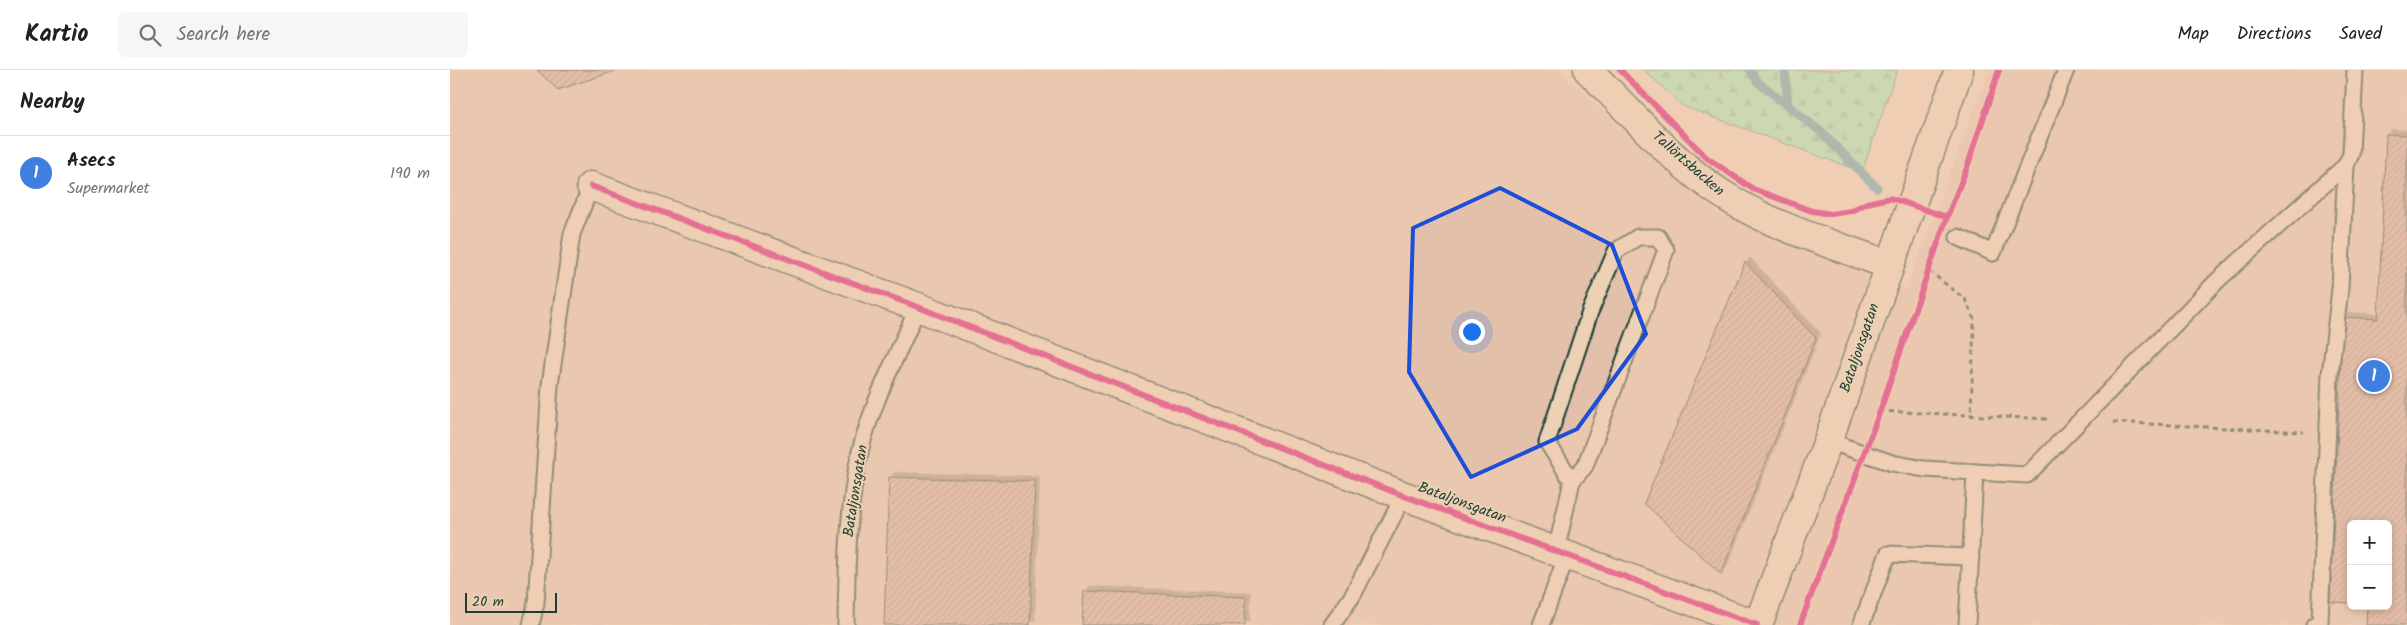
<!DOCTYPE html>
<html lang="en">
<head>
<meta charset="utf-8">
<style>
  body { margin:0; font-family:Kalam,sans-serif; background:#f6f6f6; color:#202124 }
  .controls { position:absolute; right:15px; bottom:15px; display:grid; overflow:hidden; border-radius:8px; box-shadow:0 2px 8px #0003 }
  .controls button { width:45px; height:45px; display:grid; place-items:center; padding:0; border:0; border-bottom:1px solid #e0e0e0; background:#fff; color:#202124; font:25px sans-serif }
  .scale { position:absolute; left:15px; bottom:12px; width:92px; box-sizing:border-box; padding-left:5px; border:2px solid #1f3d34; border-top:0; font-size:14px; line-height:18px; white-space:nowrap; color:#1f3d34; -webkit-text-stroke:4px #edd1b4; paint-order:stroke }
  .you { position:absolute; left:1021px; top:261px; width:18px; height:18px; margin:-12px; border:4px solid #fff; border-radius:50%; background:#1a73e8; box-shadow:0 0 0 8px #1a73e833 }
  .badge { display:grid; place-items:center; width:32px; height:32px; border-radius:50%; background:#0b8043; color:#fff; font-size:16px; font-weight:700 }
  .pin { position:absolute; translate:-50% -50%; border:2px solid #fff; box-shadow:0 1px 5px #0006 }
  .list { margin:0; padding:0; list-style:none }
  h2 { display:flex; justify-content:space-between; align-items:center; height:65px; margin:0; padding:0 20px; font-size:21px }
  h2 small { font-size:16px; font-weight:400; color:#757577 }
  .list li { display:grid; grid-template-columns:32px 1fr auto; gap:15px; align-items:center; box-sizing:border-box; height:75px; padding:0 20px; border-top:1px solid #e0e0e0 }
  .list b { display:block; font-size:19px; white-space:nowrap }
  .list p { margin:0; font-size:16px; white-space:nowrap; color:#757577 }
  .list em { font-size:16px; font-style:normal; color:#757577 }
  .icon { flex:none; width:28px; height:28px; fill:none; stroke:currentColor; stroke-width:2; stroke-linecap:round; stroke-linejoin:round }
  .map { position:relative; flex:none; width:1957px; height:555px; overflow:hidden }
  header { display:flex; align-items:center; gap:30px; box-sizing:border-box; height:70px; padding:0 25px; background:#fff; border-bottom:1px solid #e0e0e0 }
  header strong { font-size:24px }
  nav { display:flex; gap:28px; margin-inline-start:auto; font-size:18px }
  .search { width:350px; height:45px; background:#f6f6f6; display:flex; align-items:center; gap:12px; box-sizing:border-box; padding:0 18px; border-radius:8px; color:#757577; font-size:19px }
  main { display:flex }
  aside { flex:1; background:#fff }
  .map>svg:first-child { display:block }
  .built { fill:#e3c0aa; fill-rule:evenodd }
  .forest { fill:url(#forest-firs); stroke:#609072 }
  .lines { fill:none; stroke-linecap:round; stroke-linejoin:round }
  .stream { stroke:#639ca5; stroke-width:9 }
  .building { fill:url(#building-hatch); stroke:#1f3d34; filter:url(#shadow) }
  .lane-casing { stroke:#1f3d34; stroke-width:19 }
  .street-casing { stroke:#1f3d34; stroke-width:31 }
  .secondary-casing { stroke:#1f3d34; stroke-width:31 }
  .path { stroke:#1f3d34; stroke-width:3; stroke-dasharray:5 4; stroke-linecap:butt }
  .lane { stroke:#edd1b4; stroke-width:15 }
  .street { stroke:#edd1b4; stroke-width:28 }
  .secondary { stroke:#edd1b4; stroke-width:28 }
  .cycleway-casing { stroke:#edd1b4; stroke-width:9 }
  .cycleway { stroke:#d6006c; stroke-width:6 }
  .marked { fill:none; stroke:#1d4ed8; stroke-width:4; stroke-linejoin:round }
  .labels { text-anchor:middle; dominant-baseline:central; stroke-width:4; stroke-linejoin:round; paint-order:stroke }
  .street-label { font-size:15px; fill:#1f3d34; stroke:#edd1b4 }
</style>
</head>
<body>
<header>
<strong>Kartio</strong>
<div class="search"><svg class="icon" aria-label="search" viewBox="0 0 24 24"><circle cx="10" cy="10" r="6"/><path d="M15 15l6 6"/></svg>Search here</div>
<nav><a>Map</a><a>Directions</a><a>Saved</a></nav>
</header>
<main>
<aside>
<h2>Nearby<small></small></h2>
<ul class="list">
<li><span class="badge" style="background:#3f7fe0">1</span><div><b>Asecs</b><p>Supermarket</p></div><em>190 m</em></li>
</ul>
</aside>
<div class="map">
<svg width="1957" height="555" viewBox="0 0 1957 555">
  <defs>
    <pattern id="forest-firs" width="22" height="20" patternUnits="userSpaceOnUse" patternTransform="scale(1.25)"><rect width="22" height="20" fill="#a1e4b0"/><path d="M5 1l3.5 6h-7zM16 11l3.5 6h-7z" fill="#8ac498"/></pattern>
    <pattern id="building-hatch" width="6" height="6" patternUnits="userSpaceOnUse" patternTransform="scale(1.25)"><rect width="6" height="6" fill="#d3a99a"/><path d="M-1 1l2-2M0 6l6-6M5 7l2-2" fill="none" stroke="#ab8b7e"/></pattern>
    <filter id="shadow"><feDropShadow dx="4.5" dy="-4.5" stdDeviation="0" flood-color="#0004"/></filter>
  </defs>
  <rect width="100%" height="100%" fill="#f0ceb3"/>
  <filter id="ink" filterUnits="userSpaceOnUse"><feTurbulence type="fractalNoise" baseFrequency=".02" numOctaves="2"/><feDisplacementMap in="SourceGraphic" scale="10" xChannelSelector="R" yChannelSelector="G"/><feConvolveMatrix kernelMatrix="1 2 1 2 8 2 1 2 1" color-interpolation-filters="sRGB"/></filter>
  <g filter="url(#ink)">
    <path class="built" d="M0,0H1110L1205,90L1265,141L1391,194L1456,219L1539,0H1957V555H0ZM1901,454H1938V536H1901Z"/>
    <polygon class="forest" points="1194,0 1447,0 1412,102 1233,36"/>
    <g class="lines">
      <g class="stream">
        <polyline points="1300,0 1308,12 1370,61 1427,118"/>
        <polyline points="1335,0 1338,36"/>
      </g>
    </g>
    <g class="building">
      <polygon points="87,0 168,0 108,20"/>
      <polygon points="1936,64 1957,65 1957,555 1916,555 1917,536 1938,536 1938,454 1901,454 1901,533 1880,532 1893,247 1928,249"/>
      <polygon points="1295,192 1366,268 1271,504 1194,433"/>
      <polygon points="439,407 585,411 580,555 434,555"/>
      <polygon points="634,521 796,527 795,555 632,555"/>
    </g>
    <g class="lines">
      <defs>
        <g id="lane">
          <polyline points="1508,167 1543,183 1616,0"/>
          <polyline points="1378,371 1442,393 1474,399 1577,405 1767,211 1896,95 1901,84 1905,0"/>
          <polyline points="1106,481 1122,411 1097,372 1140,242 1166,181 1188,167 1208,167 1216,180 1135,396 1122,411"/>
          <polyline points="81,555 86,533 100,315 122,164 141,116"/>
          <path d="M396,555C397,502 397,449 407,396C417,341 446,289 468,237"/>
          <polyline points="882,555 903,525 954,425"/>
          <polyline points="1091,555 1117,485"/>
          <polyline points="1411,555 1438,484 1521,487"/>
          <polyline points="1517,555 1525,403"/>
          <polyline points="1864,555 1870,552 1880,305 1890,219 1896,95"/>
        </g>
        <g id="street">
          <path d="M1138,0C1180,41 1225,95 1275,126C1325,158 1383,174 1439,195"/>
          <polyline points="141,116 468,237 949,424 1307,555"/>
        </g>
        <polyline id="secondary" points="1308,555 1378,371 1509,0"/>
      </defs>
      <use href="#lane" class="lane-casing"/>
      <use href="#street" class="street-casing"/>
      <use href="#secondary" class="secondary-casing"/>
      <g class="path">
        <polyline points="1479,201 1515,229 1524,249 1521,345"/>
        <polyline points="1430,341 1599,349"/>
        <polyline points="1663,352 1854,362"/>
      </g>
      <use href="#lane" class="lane"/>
      <use href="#street" class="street"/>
      <use href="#secondary" class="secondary"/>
      <defs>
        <g id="cycleway">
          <polyline points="1170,0 1257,88 1303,119 1362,141 1381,144 1401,141 1417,133 1440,128 1497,147"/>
          <polyline points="141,116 468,237 949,424 1307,555"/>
          <polyline points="1350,555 1430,341 1497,147 1518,95 1549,0"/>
        </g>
      </defs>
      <use href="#cycleway" class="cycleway-casing"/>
      <use href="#cycleway" class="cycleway"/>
    </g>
  </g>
  <path d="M0 0H1957V555H0ZM1050,118L1162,175L1196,264L1127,359L1021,407L959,302L963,158Z" fill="#f0ceb3" fill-opacity=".55" fill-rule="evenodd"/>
  <path class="marked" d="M1050,118L1162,175L1196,264L1127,359L1021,407L959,302L963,158Z"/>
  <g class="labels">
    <g class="street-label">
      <text transform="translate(1238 94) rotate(41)">Tallörtsbacken</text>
      <text transform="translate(1410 278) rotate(-71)">Bataljonsgatan</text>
      <text transform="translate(406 421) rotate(-81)">Bataljonsgatan</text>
      <text transform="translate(1012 433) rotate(20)">Bataljonsgatan</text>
    </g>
  </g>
</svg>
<div class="controls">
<button>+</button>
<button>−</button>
</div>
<div class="scale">20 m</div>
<div class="you"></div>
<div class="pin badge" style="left:1924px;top:306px;background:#3f7fe0">1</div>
</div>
</main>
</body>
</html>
